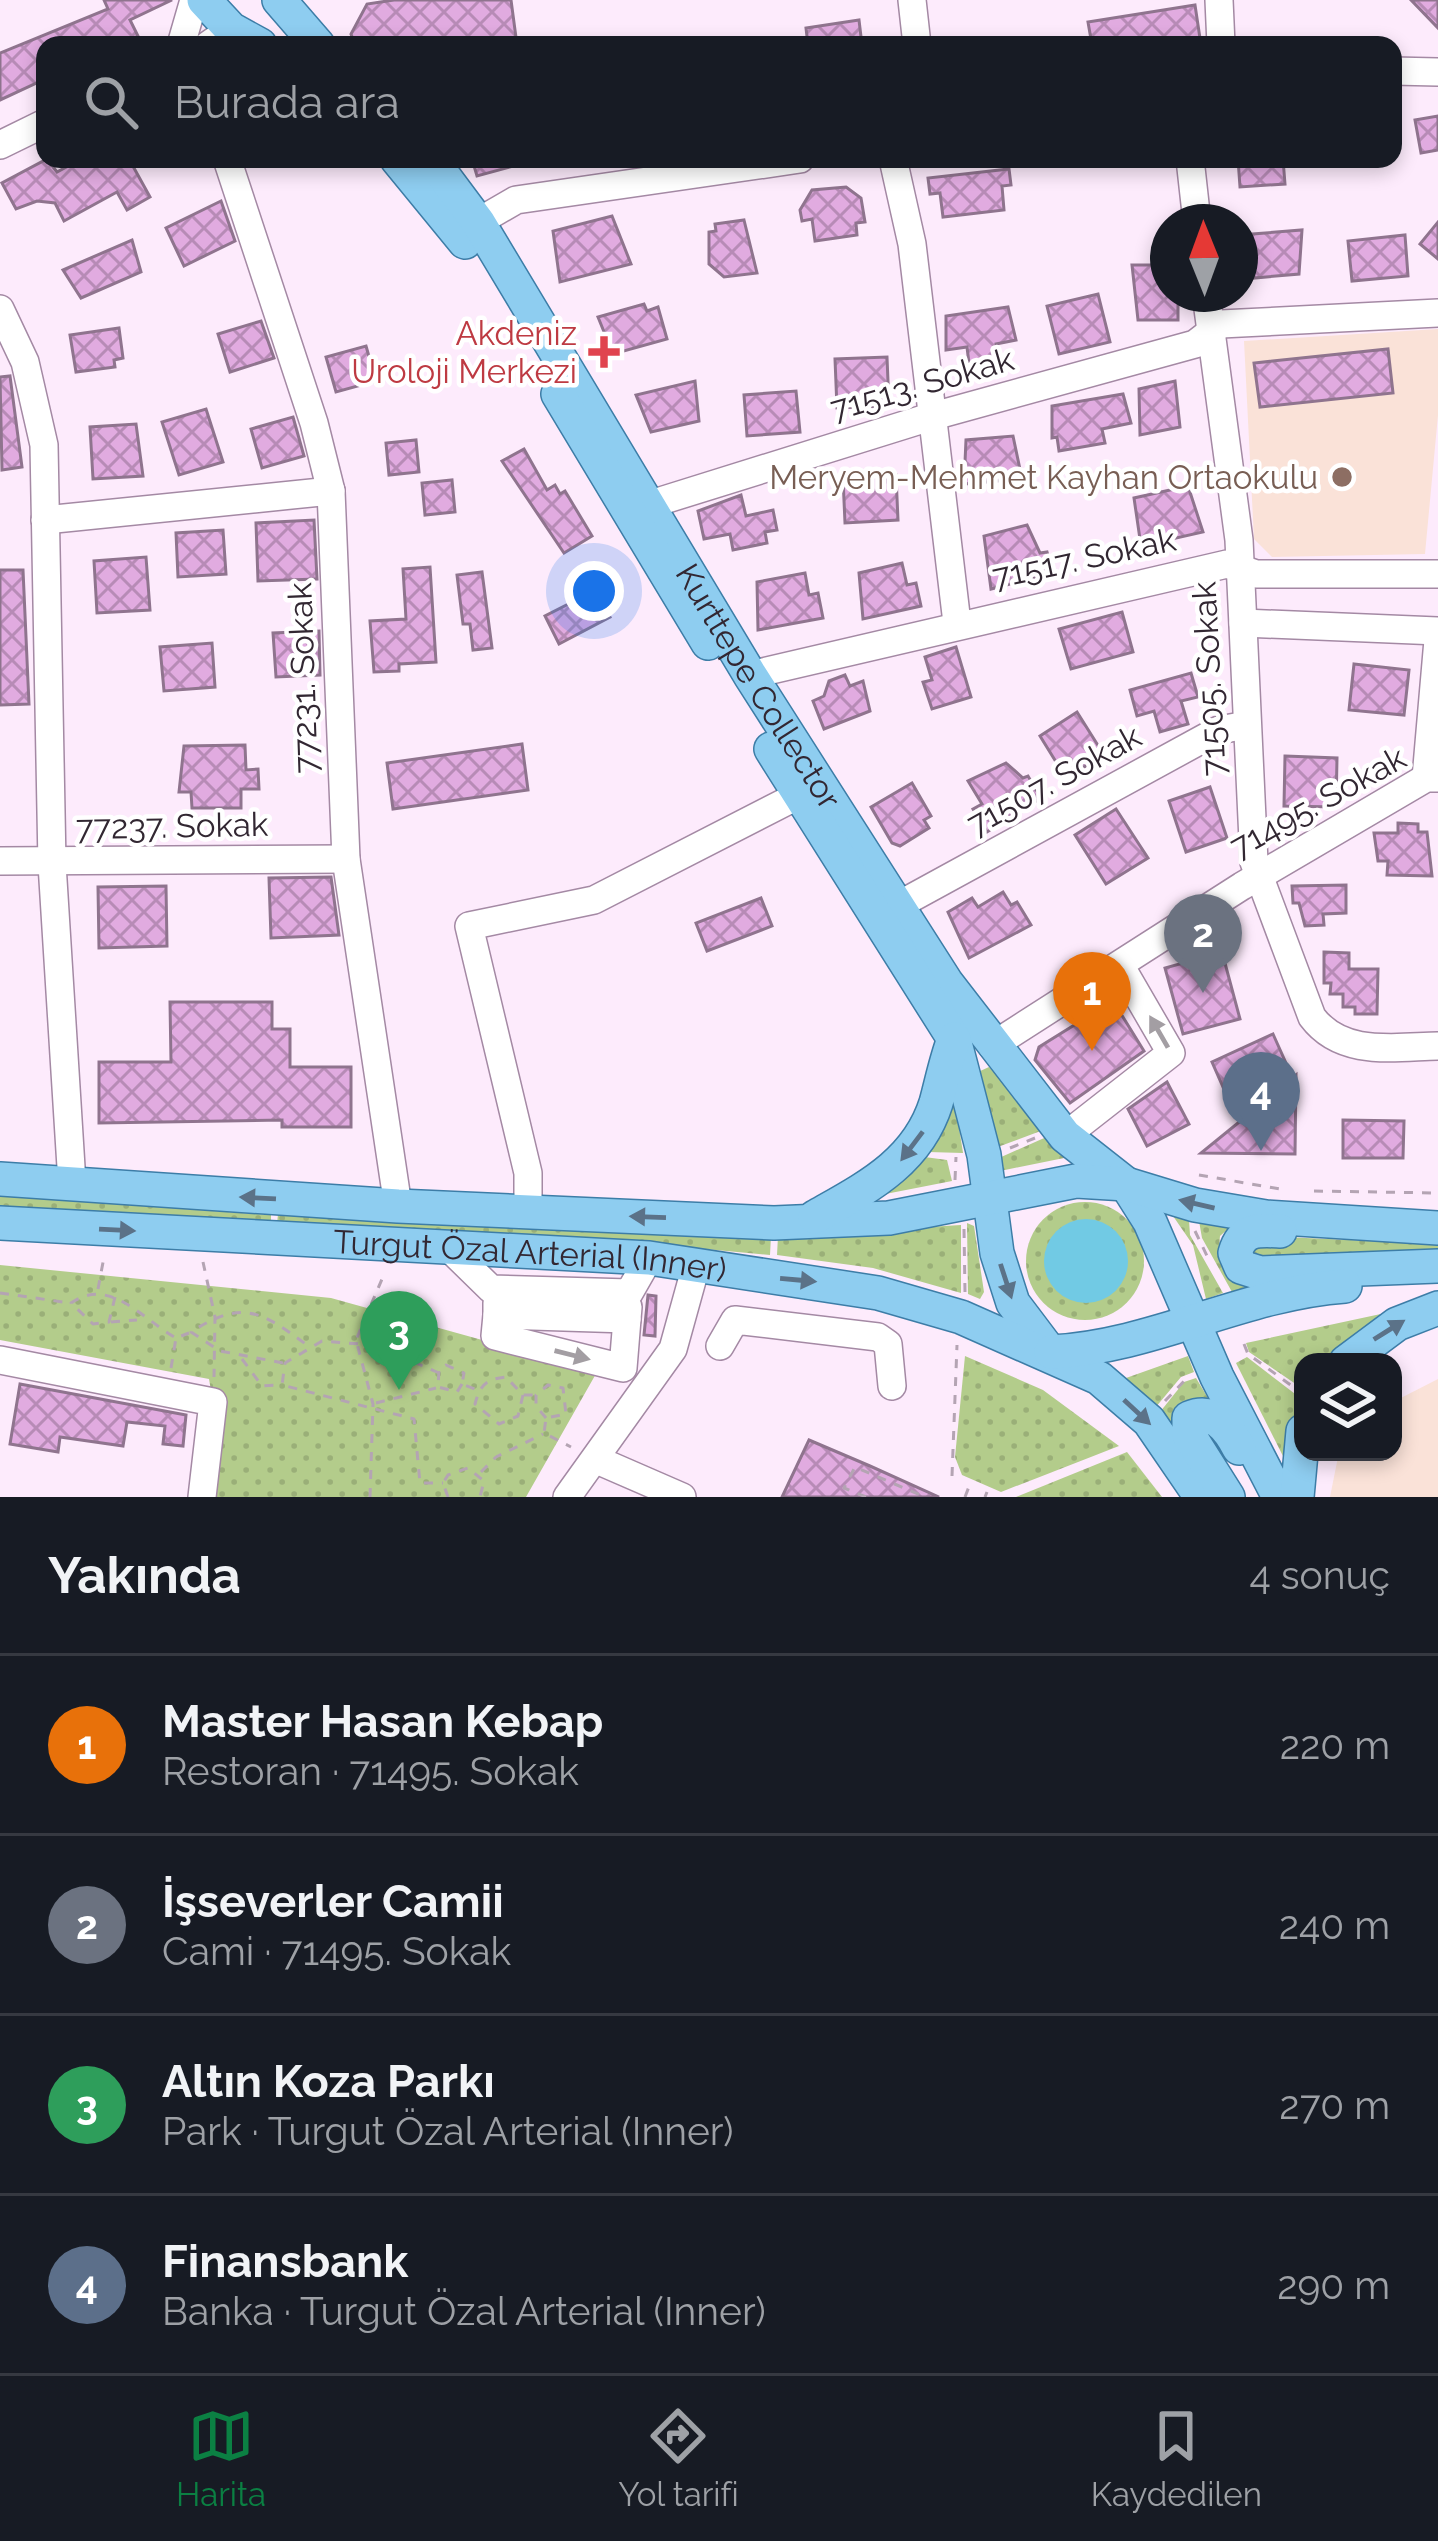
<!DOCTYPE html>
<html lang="tr">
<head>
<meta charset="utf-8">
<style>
  body { margin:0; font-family:Raleway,sans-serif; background:#20242c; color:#f1f3f6 }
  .controls { position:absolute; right:36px; bottom:36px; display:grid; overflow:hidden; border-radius:24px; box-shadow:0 6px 18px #0003 }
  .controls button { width:108px; height:108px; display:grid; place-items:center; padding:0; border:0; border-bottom:3px solid #363941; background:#171b24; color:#f1f3f6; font:60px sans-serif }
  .compass { position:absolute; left:1150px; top:204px; width:108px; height:108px; border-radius:50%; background:#171b24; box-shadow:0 6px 18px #0003; rotate:359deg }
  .you { position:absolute; left:594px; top:591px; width:42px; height:42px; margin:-30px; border:9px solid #fff; border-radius:50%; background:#1a73e8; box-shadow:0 0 0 18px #1a73e833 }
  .badge { display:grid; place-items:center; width:78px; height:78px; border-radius:50%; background:#0b8043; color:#fff; font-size:39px; font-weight:700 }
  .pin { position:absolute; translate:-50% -99px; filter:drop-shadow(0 3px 6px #0008) }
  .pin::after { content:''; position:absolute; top:63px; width:42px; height:36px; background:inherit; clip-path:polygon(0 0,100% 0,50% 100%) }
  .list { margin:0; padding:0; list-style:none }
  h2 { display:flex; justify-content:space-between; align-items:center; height:156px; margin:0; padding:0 48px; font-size:51px }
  h2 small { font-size:39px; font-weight:400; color:#9ea1a6 }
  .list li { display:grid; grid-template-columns:78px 1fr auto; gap:36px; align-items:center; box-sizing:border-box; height:180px; padding:0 48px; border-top:3px solid #363941 }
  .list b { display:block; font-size:45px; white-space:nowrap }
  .list p { margin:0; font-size:39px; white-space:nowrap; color:#9ea1a6 }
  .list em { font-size:39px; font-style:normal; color:#9ea1a6 }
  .icon { flex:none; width:66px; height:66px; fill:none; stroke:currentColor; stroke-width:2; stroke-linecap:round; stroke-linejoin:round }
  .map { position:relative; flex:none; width:1438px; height:1497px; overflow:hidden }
  .search { position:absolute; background:#171b24; box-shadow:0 6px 18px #0003; left:36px; right:36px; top:36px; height:132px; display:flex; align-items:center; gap:30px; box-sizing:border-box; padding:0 42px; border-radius:24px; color:#9ea1a6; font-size:45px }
  .sheet { height:876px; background:#171b24 }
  nav { display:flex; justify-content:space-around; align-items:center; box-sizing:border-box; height:168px; border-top:3px solid #363941; background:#171b24; font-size:33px; color:#9ea1a6 }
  nav a { display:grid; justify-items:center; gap:6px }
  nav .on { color:#0b8043 }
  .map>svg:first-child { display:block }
  .education { fill:#fae2d8 }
  .grass { fill:url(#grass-dots) }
  .water { fill:#71cae4 }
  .building { fill:url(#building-cross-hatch); stroke:#8f748e; stroke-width:3 }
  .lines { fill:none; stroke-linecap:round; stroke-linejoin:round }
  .minor-casing { stroke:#a489a4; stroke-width:30 }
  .major-casing { stroke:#3d7da7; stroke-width:36 }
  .path { stroke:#b4a4b3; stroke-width:3; stroke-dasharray:9 9; stroke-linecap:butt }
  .minor { stroke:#fff; stroke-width:27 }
  .major { stroke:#8ecdf0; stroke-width:33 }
  .oneway { fill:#a39ea3 }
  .oneway2 { fill:#5b7288 }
  .health-dot { fill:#e0444e; stroke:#fff; stroke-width:4.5 }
  .education-dot { fill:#8d6e63; stroke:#fff; stroke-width:4.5 }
  .labels { text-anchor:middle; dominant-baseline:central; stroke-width:9; stroke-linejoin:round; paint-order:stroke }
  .health-label { font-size:33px; fill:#be3a42; stroke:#fff; text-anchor:end }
  .street-label { font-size:33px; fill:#322732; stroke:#fff }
  .education-label { font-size:33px; fill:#785e54; stroke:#fff; text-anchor:end }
</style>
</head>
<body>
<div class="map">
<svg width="1438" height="1497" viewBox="0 0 1438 1497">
  <defs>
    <pattern id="grass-dots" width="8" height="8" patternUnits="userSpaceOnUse" patternTransform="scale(3)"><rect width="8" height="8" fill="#b3cc8b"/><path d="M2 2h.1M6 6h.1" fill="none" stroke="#9aaf78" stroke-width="1.8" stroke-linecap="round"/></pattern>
    <pattern id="building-cross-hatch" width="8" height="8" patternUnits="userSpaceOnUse" patternTransform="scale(3)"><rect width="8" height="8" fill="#e1abe0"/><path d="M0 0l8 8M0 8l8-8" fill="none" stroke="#b78bb6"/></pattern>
  </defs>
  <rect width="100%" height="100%" fill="#fdebfc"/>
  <g class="education">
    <polygon points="1438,329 1438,415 1425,554 1272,557 1254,539 1244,341"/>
    <polygon points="1438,1379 1438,1497 1330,1497 1339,1452 1393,1452 1393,1402"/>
  </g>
  <g class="grass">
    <polygon points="989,1067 1046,1129 995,1148 978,1072"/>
    <polygon points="952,1082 963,1153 928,1152"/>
    <polygon points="1051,1135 1069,1157 1000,1171 999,1158"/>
    <polygon points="917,1156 947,1160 952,1181 865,1198"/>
    <polygon points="0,1196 271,1215 271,1224 0,1206"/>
    <circle cx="1085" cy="1261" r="59"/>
    <polygon points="278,1214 771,1236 770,1255 620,1241 277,1224"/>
    <polygon points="1173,1216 1189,1220 1190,1235 1223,1293 1206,1299 1193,1245"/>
    <path d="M1199,1221L1229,1228L1220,1236C1217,1259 1231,1274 1248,1287L1232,1292L1202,1238Z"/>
    <polygon points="967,1223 974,1226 984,1292 980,1299 968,1294"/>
    <polygon points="961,1225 961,1293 873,1268 777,1255 778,1236"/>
    <polygon points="1284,1237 1438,1244 1438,1257 1252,1259 1251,1241"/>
    <polygon points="0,1265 331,1298 597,1372 526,1497 208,1497 213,1402 209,1379 0,1340"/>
    <polygon points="1404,1309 1335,1362 1303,1362 1303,1389 1249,1352 1246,1343"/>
    <polygon points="965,1356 1043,1390 1119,1446 1001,1492 962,1475 955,1457"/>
    <polygon points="1188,1356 1194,1372 1181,1377 1155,1408 1126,1378"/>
    <polygon points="1247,1357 1303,1400 1286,1462 1236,1363"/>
    <polygon points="1196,1378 1211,1403 1179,1433 1160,1412 1184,1382"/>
    <polygon points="1127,1452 1162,1497 1016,1497"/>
  </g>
  <circle class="water" cx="1086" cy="1261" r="42"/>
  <g class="building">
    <polygon points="104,0 172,0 130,20 138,36 120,45 45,45 45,79 0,100 0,53 108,9"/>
    <polygon points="394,0 511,0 517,45 355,45 351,34 367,4"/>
    <polygon points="1411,0 1438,0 1438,28"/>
    <polygon points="1195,5 1201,45 1092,45 1088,22"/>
    <polygon points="859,20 862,45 808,45 806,28"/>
    <polygon points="1438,116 1438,150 1421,153 1415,120"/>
    <polygon points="47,159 57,172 81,159 129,159 150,197 127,210 117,192 64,221 55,203 37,201 16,209 2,183"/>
    <polygon points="472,159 520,159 521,164 477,176"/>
    <polygon points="1238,159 1283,159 1285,184 1240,187"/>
    <polygon points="1009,169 1011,185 1002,186 1004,210 943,217 940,193 930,194 928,178"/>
    <polygon points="846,187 861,198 865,222 856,223 857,235 815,241 812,219 802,221 800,210 812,190"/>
    <polygon points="221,201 235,241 184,266 166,228"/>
    <polygon points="612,216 631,264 560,282 553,231"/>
    <polygon points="744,220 757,273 724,277 709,264 709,232 716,231 715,224"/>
    <polygon points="1438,222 1438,259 1420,244"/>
    <polygon points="1302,230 1299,274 1254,278 1253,261 1242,262 1240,235"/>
    <polygon points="1405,235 1408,276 1352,281 1348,241"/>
    <polygon points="132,240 141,272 81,298 63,270"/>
    <polygon points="1132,265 1168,265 1168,294 1178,294 1178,320 1138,320"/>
    <polygon points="1098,294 1110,342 1059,354 1047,306"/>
    <polygon points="644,304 647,311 658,307 667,339 613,354 598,317"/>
    <polygon points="1008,307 1016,340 996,344 999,369 970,372 967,347 946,350 946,316"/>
    <polygon points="261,321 274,358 230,372 218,334"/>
    <polygon points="119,328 123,358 114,360 115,367 76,372 70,335"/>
    <polygon points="366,346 376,381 336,392 326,357"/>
    <polygon points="1388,349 1393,393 1260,407 1254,363"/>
    <polygon points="887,357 889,406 837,408 835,359"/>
    <polygon points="10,376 22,467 2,470 0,377"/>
    <polygon points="695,381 699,421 651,432 636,395"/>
    <polygon points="1175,381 1180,427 1140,435 1139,389"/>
    <polygon points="796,391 800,432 747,436 744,395"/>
    <polygon points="1123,394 1131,423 1102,429 1105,443 1059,451 1057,437 1052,438 1052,406"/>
    <polygon points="206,409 223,462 179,475 162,422"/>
    <polygon points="293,417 304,456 262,468 251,429"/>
    <polygon points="136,424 143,476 93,479 90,427"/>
    <polygon points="1013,436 1022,479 964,484 966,440"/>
    <polygon points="416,440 419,472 389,475 386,443"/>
    <polygon points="524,449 547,490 555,485 560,494 565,491 592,536 564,553 502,461"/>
    <polygon points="896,475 898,520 845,523 843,478"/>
    <polygon points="452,480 455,512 425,515 422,483"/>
    <polygon points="1188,486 1203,532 1141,546 1134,498"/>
    <polygon points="741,495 746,516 773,510 777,530 765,532 767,543 733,550 730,534 704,539 698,511"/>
    <polygon points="314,520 317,579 258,581 256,523"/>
    <polygon points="1027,525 1040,553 1047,552 1053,573 991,589 984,536"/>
    <polygon points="223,530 226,574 178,577 176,533"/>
    <polygon points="146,557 150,610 97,613 94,561"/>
    <polygon points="902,563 907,585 916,583 921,606 863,619 859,573"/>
    <polygon points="430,567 436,662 399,664 399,671 374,672 370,621 406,619 403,569"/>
    <polygon points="0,570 23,570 29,704 0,705"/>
    <polygon points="482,572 492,648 473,650 470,624 463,624 457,575"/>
    <polygon points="805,573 809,595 818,593 823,618 758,630 757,582"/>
    <polygon points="596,590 610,617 559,644 545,616"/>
    <polygon points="1122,612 1133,652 1071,669 1059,629"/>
    <polygon points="319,631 320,675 276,677 273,633"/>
    <polygon points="212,643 215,687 164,691 160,647"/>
    <polygon points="956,647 971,697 932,709 923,682 932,680 925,657"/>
    <polygon points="1354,664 1409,670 1404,715 1349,710"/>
    <polygon points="1191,673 1198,697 1181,701 1188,724 1160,732 1154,711 1137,716 1130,690"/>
    <polygon points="845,675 850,686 863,681 870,711 824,729 813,701 824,696 829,681"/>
    <polygon points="1077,712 1104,755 1066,778 1040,736"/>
    <polygon points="522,744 528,790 393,809 387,763"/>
    <polygon points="245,745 246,770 258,769 259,789 241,789 241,808 192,808 191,792 179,792 184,746"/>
    <polygon points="1285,756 1337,758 1336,807 1284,806"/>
    <polygon points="1006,763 1023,778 1028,776 1041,798 987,832 973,809 982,804 968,781"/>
    <polygon points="912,783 931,816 924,820 929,828 900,846 892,843 871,807"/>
    <polygon points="1210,787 1227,838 1186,852 1169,801"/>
    <polygon points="1116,809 1148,858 1106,884 1075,835"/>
    <polygon points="1398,823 1418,824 1418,832 1427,832 1432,876 1387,875 1388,861 1378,861 1374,833 1398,833"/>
    <polygon points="331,877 339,935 271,938 269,878"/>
    <polygon points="1346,885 1346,913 1323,914 1324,925 1305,926 1299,903 1293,903 1292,886"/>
    <polygon points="166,886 167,946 99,948 98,887"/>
    <polygon points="1003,892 1011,905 1017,902 1031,925 969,958 948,912 972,898 978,907"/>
    <polygon points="761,898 772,926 707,951 696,923"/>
    <polygon points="1222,952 1240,1019 1183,1034 1165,968"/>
    <polygon points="1324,952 1349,953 1349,969 1378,969 1377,1014 1355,1014 1355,1007 1343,1007 1343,994 1330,994 1331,983 1324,983"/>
    <polygon points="1113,1001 1144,1051 1070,1103 1035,1060 1039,1047"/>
    <polygon points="170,1002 272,1002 272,1029 290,1029 290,1067 351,1067 351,1127 282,1127 282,1120 99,1123 99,1062 171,1062"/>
    <polygon points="1273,1034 1290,1072 1230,1103 1212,1062"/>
    <polygon points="1296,1075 1295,1154 1201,1153 1238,1123"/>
    <polygon points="1167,1082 1189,1124 1147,1146 1128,1109"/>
    <polygon points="1343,1120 1404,1121 1403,1158 1343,1158"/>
    <polygon points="648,1295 656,1296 655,1336 644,1335"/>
    <polygon points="20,1384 186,1415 183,1446 163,1444 165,1426 127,1422 123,1446 60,1437 58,1452 10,1444"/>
    <polygon points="809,1440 870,1466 939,1497 782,1497"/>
  </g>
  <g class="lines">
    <defs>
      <g id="minor">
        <polyline points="912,0 917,45"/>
        <polyline points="1219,0 1221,45"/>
        <polyline points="181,45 194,0"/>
        <polyline points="208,45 231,29"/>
        <polyline points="1393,71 1438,72"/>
        <polyline points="0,145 45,123"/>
        <polyline points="227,159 314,423 331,491 346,859 398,1206"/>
        <polyline points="893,159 912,244 957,623"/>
        <polyline points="1190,159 1197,222"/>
        <polyline points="478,222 516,200 800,159"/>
        <path d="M1206,294L1239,540L1254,862L1312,1017C1342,1057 1394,1047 1438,1046"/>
        <polyline points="0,309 25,362 44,445 52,864 72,1183"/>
        <polyline points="651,504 930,417 1195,344 1221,324 1438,313"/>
        <polyline points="45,520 331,491"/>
        <polyline points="1243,623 1438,631"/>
        <polyline points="750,675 1227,564 1256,574 1438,574"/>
        <polyline points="1426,778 1438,640"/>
        <polyline points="0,861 346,859"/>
        <polyline points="897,906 1219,730 1247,725"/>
        <polyline points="992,1046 1242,886 1426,778 1438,778"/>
        <polyline points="1065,1136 1171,1053 1120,965"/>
        <polyline points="528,1212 528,1173 469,926 594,900 799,795"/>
        <polyline points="449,1248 491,1289 629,1293 649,1258"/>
        <polyline points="497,1303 497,1315 627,1319 628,1307"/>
        <polyline points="497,1315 495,1336 623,1368 627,1319"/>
        <polyline points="720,1346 735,1320 878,1337 888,1344 892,1386"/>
        <polyline points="0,1360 213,1402 202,1497"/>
        <polyline points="597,1460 682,1497"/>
        <polyline points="567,1497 673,1349 696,1266"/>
      </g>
      <g id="major">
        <polyline points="204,0 231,29 260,45"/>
        <polyline points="279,0 318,45"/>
        <polyline points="397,159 465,242"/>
        <path id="s1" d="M431,159L478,222L750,675L946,982L1065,1136L1126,1184L1150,1222L1217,1377L1279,1497"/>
        <polyline points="558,394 708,643"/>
        <polyline points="771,749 954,1039 984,1155 997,1253 1013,1303 1050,1352"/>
        <polyline points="0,1179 398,1206 774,1223 889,1218 1076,1181 1126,1184 1195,1205 1266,1217 1438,1228"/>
        <path d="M815,1217C866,1188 917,1163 936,1103C942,1081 946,1060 954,1039"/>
        <path id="s2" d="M0,1223L649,1258L878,1293L961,1317L1099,1378L1149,1421L1201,1497"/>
        <path d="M1280,1231C1258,1230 1242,1228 1235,1253L1241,1267L1260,1273L1438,1266"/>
        <path d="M1051,1352C1153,1347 1244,1293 1345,1286"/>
        <polyline points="1346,1362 1397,1324 1438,1308"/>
        <path d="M1228,1497L1189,1435V1418C1213,1408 1228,1427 1239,1448"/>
        <polyline points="1297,1497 1303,1431"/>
      </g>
    </defs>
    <use href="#minor" class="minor-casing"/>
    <use href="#major" class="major-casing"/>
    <g class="path">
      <polyline points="1010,1148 1035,1138"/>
      <polyline points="1199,1175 1280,1189"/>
      <polyline points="955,1180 956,1157"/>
      <polyline points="1314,1191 1438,1193"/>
      <polyline points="964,1229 965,1292"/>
      <polyline points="1195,1231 1209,1260"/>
      <polyline points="203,1262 215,1317 214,1377"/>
      <polyline points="98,1289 104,1257"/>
      <polyline points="0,1293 70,1303"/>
      <path d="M115,1297L109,1322L93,1324L71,1303C110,1276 142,1319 176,1338"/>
      <polyline points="111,1322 137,1320"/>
      <polyline points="1244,1344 1248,1354 1303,1394"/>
      <polyline points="242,1359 262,1386 279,1385"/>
      <path d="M283,1363L220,1351L191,1332C242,1299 261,1311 307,1345"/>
      <polyline points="171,1368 176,1338 189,1333"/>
      <polyline points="439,1373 407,1359 398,1347 322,1341 285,1363 282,1385 414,1419 420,1483 443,1483"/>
      <polyline points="462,1384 457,1392 438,1387 439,1370 446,1365 464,1373 462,1384 477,1390"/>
      <path d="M523,1395L518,1416L499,1424L475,1404C480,1385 486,1379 506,1377L523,1395H535"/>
      <polyline points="1165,1401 1187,1378"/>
      <polyline points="376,1403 436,1388"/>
      <polyline points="546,1418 536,1406 536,1395 548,1385 563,1388 566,1414 546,1418 544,1433 571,1447"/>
      <polyline points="481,1472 496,1457 543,1434"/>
      <polyline points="952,1476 957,1345"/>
      <polyline points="370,1497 373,1404 356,1340 385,1272"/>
      <polyline points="448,1497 443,1483 448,1475 468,1468 484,1481 480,1497"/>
      <polyline points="866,1497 844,1488 855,1467 925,1497"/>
      <polyline points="965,1497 970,1484"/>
      <polyline points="985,1497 987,1492"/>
    </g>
    <use href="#minor" class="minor"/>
    <use href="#major" class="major"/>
  </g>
  <defs><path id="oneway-solid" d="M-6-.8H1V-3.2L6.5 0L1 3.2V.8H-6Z" transform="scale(3)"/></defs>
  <g class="oneway">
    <use href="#oneway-solid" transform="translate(1159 1032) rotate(-120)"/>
    <use href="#oneway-solid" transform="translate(572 1355) rotate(14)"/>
  </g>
  <g class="oneway2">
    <use href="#oneway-solid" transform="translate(912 1146) rotate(127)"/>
    <use href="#oneway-solid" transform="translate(258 1198) rotate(-177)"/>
    <use href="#oneway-solid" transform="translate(1197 1204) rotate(-167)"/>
    <use href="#oneway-solid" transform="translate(648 1217) rotate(-178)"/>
    <use href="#oneway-solid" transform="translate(117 1230) rotate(3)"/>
    <use href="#oneway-solid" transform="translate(798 1280) rotate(5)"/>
    <use href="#oneway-solid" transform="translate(1006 1281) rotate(72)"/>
    <use href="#oneway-solid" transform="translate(1389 1330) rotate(-32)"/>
    <use href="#oneway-solid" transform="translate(1137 1412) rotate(43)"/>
  </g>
  <path class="health-dot" d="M598 334h12v12h12v12h-12v12h-12v-12h-12v-12h12z"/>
  <circle class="education-dot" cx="1342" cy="477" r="12"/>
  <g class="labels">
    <g class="health-label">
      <text x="577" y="333">Akdeniz<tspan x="577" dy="38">Uroloji Merkezi</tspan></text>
    </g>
    <g class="street-label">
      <text transform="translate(922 384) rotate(-16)">71513. Sokak</text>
      <text transform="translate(1084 558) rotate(-12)">71517. Sokak</text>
      <text transform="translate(303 678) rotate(-92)">77231. Sokak</text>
      <text transform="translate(1209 679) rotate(-93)">71505. Sokak</text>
      <text stroke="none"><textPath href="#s1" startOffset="621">Kurttepe Collector</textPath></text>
      <text transform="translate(1054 780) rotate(-29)">71507. Sokak</text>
      <text transform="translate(1318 802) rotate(-29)">71495. Sokak</text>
      <text transform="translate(172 826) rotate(-1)">77237. Sokak</text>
      <text stroke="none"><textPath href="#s2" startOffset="531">Turgut Özal Arterial (Inner)</textPath></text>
    </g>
    <g class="education-label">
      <text x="1318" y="477">Meryem-Mehmet Kayhan Ortaokulu</text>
    </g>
  </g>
</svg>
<div class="controls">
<button><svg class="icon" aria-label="layers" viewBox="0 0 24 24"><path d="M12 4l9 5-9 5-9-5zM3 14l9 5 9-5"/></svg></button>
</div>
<svg class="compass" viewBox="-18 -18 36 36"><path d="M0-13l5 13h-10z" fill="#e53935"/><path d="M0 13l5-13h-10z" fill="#9ea1a6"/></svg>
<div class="you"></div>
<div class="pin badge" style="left:1092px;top:1051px;background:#e8710a">1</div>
<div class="pin badge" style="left:1203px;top:993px;background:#6b7280">2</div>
<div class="pin badge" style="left:399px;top:1390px;background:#2e9e5b">3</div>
<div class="pin badge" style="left:1261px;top:1151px;background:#5c6f8a">4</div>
<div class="search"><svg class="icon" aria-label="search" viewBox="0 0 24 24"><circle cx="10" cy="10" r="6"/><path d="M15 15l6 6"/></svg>Burada ara</div>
</div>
<section class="sheet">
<h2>Yakında<small>4 sonuç</small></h2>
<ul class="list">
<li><span class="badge" style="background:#e8710a">1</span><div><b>Master Hasan Kebap</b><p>Restoran · 71495. Sokak</p></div><em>220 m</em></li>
<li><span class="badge" style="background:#6b7280">2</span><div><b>İşseverler Camii</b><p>Cami · 71495. Sokak</p></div><em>240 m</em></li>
<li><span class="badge" style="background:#2e9e5b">3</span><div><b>Altın Koza Parkı</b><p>Park · Turgut Özal Arterial (Inner)</p></div><em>270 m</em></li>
<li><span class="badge" style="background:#5c6f8a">4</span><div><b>Finansbank</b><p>Banka · Turgut Özal Arterial (Inner)</p></div><em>290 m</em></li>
</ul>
</section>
<nav>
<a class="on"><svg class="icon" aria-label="map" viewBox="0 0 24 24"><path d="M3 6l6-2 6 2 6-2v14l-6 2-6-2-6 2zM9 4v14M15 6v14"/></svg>Harita</a>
<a><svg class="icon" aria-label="directions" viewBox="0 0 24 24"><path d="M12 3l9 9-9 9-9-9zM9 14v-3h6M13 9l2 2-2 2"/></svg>Yol tarifi</a>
<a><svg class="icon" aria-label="saved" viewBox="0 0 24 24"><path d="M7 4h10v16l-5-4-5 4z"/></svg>Kaydedilen</a>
</nav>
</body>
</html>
